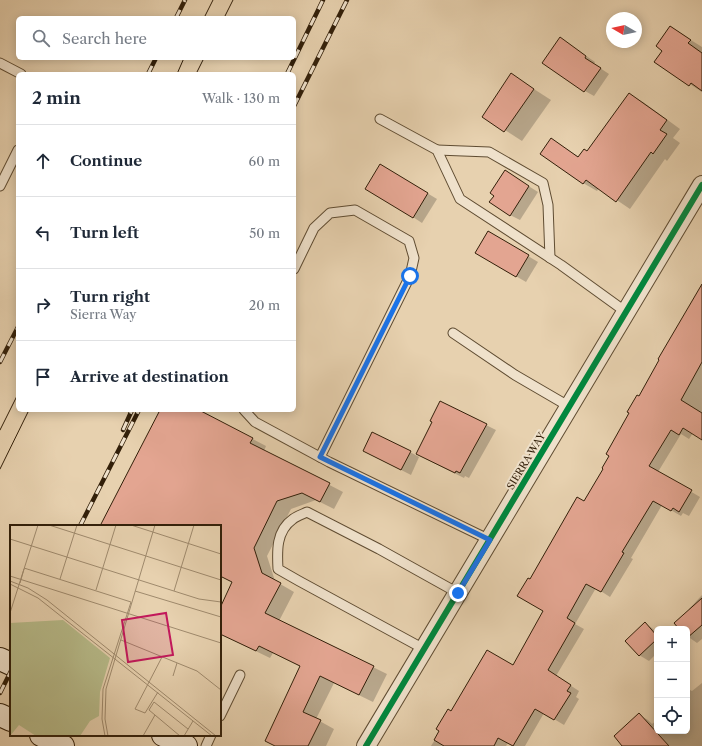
<!DOCTYPE html>
<html lang="en">
<head>
<meta charset="utf-8">
<style>
  body { margin:0; font-family:"Libre Caslon Text",serif; background:#f6f6f7; color:#1f2937 }
  .controls { position:absolute; right:12px; bottom:12px; display:grid; overflow:hidden; border-radius:6px; box-shadow:0 2px 10px #0003 }
  .controls button { width:36px; height:36px; display:grid; place-items:center; padding:0; border:0; border-bottom:1px solid #e0e1e3; background:#fff; color:#1f2937; font:20px sans-serif }
  .compass { position:absolute; left:606px; top:12px; width:36px; height:36px; border-radius:50%; background:#fff; box-shadow:0 2px 10px #0003; rotate:279deg }
  .stop { position:absolute; width:12px; height:12px; margin:-9px; border:3px solid #1a73e8; border-radius:50%; background:#fff }
  .stop.end { background:#1a73e8; border-color:#fff; box-shadow:0 1px 4px #0008 }
  .list { margin:0; padding:0; list-style:none }
  h2 { display:flex; justify-content:space-between; align-items:center; height:52px; margin:0; padding:0 16px; font-size:17px }
  h2 small { font-size:13px; font-weight:400; color:#747a83 }
  .list li { display:grid; grid-template-columns:26px 1fr auto; gap:12px; align-items:center; box-sizing:border-box; height:72px; padding:0 16px; border-top:1px solid #e0e1e3 }
  .list b { display:block; font-size:15px; white-space:nowrap }
  .list p { margin:0; font-size:13px; white-space:nowrap; color:#747a83 }
  .list em { font-size:13px; font-style:normal; color:#747a83 }
  .icon { flex:none; width:22px; height:22px; fill:none; stroke:currentColor; stroke-width:2; stroke-linecap:round; stroke-linejoin:round }
  .map { position:relative; flex:none; width:702px; height:746px; overflow:hidden }
  .search { position:absolute; background:#fff; box-shadow:0 2px 10px #0003; left:16px; top:16px; width:280px; height:44px; display:flex; align-items:center; gap:10px; box-sizing:border-box; padding:0 14px; border-radius:6px; color:#747a83; font-size:15px }
  .panel { position:absolute; background:#fff; box-shadow:0 2px 10px #0003; left:16px; top:72px; width:280px; height:340px; border-radius:6px }
  .map>svg:first-child { display:block }
  .shadow { fill:#0003 }
  .building { fill:#e3a591; stroke:#321f09 }
  .lines { fill:none; stroke-linecap:round; stroke-linejoin:round }
  .service-casing { stroke:#5f4c32; stroke-width:11 }
  .minor-casing { stroke:#5f4c32; stroke-width:20 }
  .secondary-casing { stroke:#321f09; stroke-width:24 }
  .service { stroke:#efe1cb; stroke-width:9 }
  .minor { stroke:#efe1cb; stroke-width:18 }
  .secondary { stroke:#efe1cb; stroke-width:22 }
  .tram { stroke:#321f09; stroke-width:1 }
  .rail-casing { stroke:#321f09; stroke-width:4.5 }
  .rail { stroke:#efe1cb; stroke-width:3; stroke-dasharray:9; stroke-linecap:butt }
  .cycleway-casing { stroke:#efe1cb; stroke-width:8 }
  .cycleway { stroke:#00873e; stroke-width:6 }
  .route { stroke:#1a73e8; stroke-width:5 }
  .labels { text-anchor:middle; dominant-baseline:central; stroke-width:4; stroke-linejoin:round; paint-order:stroke }
  .street-label { font-size:10px; fill:#321f09; stroke:#efe1cb }
  .inset-road { fill:none; stroke:#9f8a6d; stroke-width:1 }
  .view { fill:#c2185b; fill-opacity:0.15; stroke:#c2185b; stroke-width:2 }
  .inset-edge { fill:none; stroke:#321f09; stroke-width:2 }
</style>
</head>
<body>
<div class="map">
<svg width="702" height="746" viewBox="0 0 702 746">
  <rect width="100%" height="100%" fill="#e7d1af"/>
  <filter id="stains"><feTurbulence type="fractalNoise" baseFrequency=".005" numOctaves="4"/><feColorMatrix values="0 0 0 0 .2 0 0 0 0 .09 0 0 0 0 .02 0 0 0 .5 -.17"/></filter>
  <radialGradient id="worn" r=".72"><stop offset=".6" stop-color="#630" stop-opacity="0"/><stop offset="1" stop-color="#630" stop-opacity=".3"/></radialGradient>
  <g class="shadow">
    <polygon points="670,27 702,47 702,92 656,62 664,51"/>
    <polygon points="569,44 595,62 594,64 609,74 594,96 585,91"/>
    <polygon points="512,75 551,100 522,141 483,116"/>
    <polygon points="629,94 643,102 680,129 673,138 680,143 667,161 665,159 630,209 599,188 597,191 583,183 552,140 579,157 587,152"/>
    <polygon points="380,165 437,199 422,223 413,217"/>
    <polygon points="514,177 538,192 520,220 510,215"/>
    <polygon points="488,232 538,262 526,282 476,253"/>
    <polygon points="702,287 702,438 693,433 689,439 681,434 658,472 700,497 689,516 683,513 681,516 662,505 631,558 633,559 610,597 596,588 575,624 584,629 556,676 579,691 576,697 579,699 564,725 544,713 525,746 513,746 508,743 506,746 431,746 452,712 513,666 544,611 530,580 585,502 605,469 639,397"/>
    <polygon points="161,410 197,410 266,446 264,451 343,492 334,509 316,500 291,509 267,556 275,581 294,592 279,621 387,674 373,702 334,683 316,719 334,729 326,746 275,746 301,667 273,653 270,658 220,634 220,610 233,583 220,576 220,526 109,526"/>
    <polygon points="486,425 496,430 469,478 465,476 464,478 426,459"/>
    <polygon points="364,451 410,452 419,457 411,475"/>
    <polygon points="702,595 702,639 697,643 687,636 687,629 680,629 690,610 689,609"/>
    <polygon points="645,623 657,632 657,653 649,661 639,655"/>
    <polygon points="702,683 702,746 624,746 639,715 648,720 652,724 657,720 657,731 687,731 687,693 690,690 692,691"/>
  </g>
  <g class="building">
    <polygon points="670,26 691,40 688,43 702,53 702,91 691,83 689,86 654,62 662,51 656,46"/>
    <polygon points="560,37 586,56 585,58 601,68 584,92 542,63"/>
    <polygon points="511,73 534,89 504,132 482,117"/>
    <polygon points="629,93 667,120 660,130 667,134 653,154 651,152 616,202 586,180 583,184 540,154 551,138 578,157 584,149 587,151"/>
    <polygon points="380,164 428,193 413,218 365,189"/>
    <polygon points="505,170 529,186 510,216 489,202 494,196 490,193"/>
    <polygon points="488,231 529,255 516,277 475,253"/>
    <polygon points="702,284 702,362 681,400 702,413 702,440 683,428 679,435 671,430 649,466 692,490 679,512 673,508 671,511 653,501 622,552 624,553 601,592 586,584 567,618 575,623 548,670 571,685 567,691 571,693 554,720 535,709 513,746 498,738 494,746 444,746 434,740 439,731 436,729 448,709 451,711 487,650 513,665 543,611 517,596 528,578 530,579 577,497 584,501 603,469 602,468 609,456 606,454 629,413 627,412 637,395 639,396 659,360 658,359"/>
    <polygon points="440,401 487,424 460,473 456,471 455,473 416,454 432,422 430,421"/>
    <polygon points="160,410 199,410 253,438 250,443 330,483 320,502 302,493 277,501 254,548 262,573 281,583 265,613 374,666 359,695 320,676 303,712 321,720 308,746 275,746 265,741 300,666 259,646 256,651 220,634 220,608 232,582 220,576 220,526 100,526"/>
    <polygon points="372,432 411,451 401,470 363,451"/>
    <polygon points="702,598 702,625 687,638 687,629 679,629 674,623"/>
    <polygon points="645,622 657,636 657,639 639,656 625,641"/>
    <polygon points="639,713 669,746 622,746 614,736"/>
  </g>
  <g class="lines">
    <defs>
      <g id="service">
        <polyline points="0,63 21,74"/>
        <polyline points="380,119 437,150 460,199 561,265 626,312"/>
        <polyline points="437,150 489,152 543,183 548,205 550,258"/>
        <polyline points="0,186 18,150"/>
        <polyline points="294,269 314,228 330,213 355,210 409,241 414,258 410,276 320,457"/>
        <polyline points="453,333 515,375 570,407"/>
        <polyline points="244,410 255,422 329,462 490,540"/>
        <path d="M424,649L299,581L278,569C277,551 276,531 293,519C297,516 303,514 307,512L379,549L458,593"/>
        <polyline points="220,716 240,675"/>
        <polyline points="206,746 211,735"/>
      </g>
      <polyline id="minor" points="366,746 702,185"/>
      <g id="secondary">
        <polyline points="0,659 11,664"/>
        <polyline points="0,715 11,720"/>
        <polyline points="41,735 63,746"/>
        <polyline points="163,735 186,746"/>
      </g>
    </defs>
    <use href="#service" class="service-casing"/>
    <use href="#minor" class="minor-casing"/>
    <use href="#secondary" class="secondary-casing"/>
    <use href="#service" class="service"/>
    <use href="#minor" class="minor"/>
    <use href="#secondary" class="secondary"/>
    <g class="tram">
      <polyline points="204,18 213,0"/>
      <polyline points="224,18 233,0"/>
      <polyline points="177,74 184,58"/>
      <polyline points="196,74 204,58"/>
      <polyline points="0,430 18,394"/>
      <polyline points="0,469 29,410"/>
    </g>
    <defs>
      <g id="rail">
        <polyline points="176,18 185,0"/>
        <polyline points="148,74 156,58"/>
        <polyline points="287,74 323,0"/>
        <polyline points="294,106 347,0"/>
        <polyline points="0,362 18,327"/>
        <polyline points="123,430 132,410"/>
        <polyline points="80,526 139,410"/>
        <polyline points="0,693 11,671"/>
      </g>
    </defs>
    <use href="#rail" class="rail-casing"/>
    <use href="#rail" class="rail"/>
    <defs>
      <polyline id="cycleway" points="366,746 702,185"/>
    </defs>
    <use href="#cycleway" class="cycleway-casing"/>
    <use href="#cycleway" class="cycleway"/>
  </g>
  <g class="lines">
    <polyline class="route" points="410,276 320,457 490,540 458,593"/>
  </g>
  <g class="labels">
    <g class="street-label">
      <text transform="translate(526 461) rotate(-59)">SIERRA WAY</text>
    </g>
  </g>
  <g transform="translate(10 525)">
    <rect width="211" height="211" fill="#e7d1af"/>
    <path d="M53,95L100,133L90,167L89,191L80,196L70,211H26L9,200L0,211V98Z" fill="#b7bb8a"/>
    <path class="inset-road" d="M39,0L211,55M121,0L211,29M0,14L189,74L211,77M14,43L121,77M0,51L211,118M50,54L67,0M0,56L18,63L37,75L206,211M10,58L14,44M0,59L28,73L202,211M86,65L106,0M125,66L211,92M164,66L184,0M0,88L28,0M111,115L187,146L211,165M163,151L167,138M148,167L135,188L125,184L152,132M95,211L92,194L93,164L121,77M98,211L95,194L96,164L145,0M133,211L145,190M170,211L139,185L144,177L178,204M174,211L183,196"/>
    <path class="view" d="M156,88L163,130L118,137L112,95Z"/>
    <rect width="211" height="211" class="inset-edge"/>
  </g>
  <rect width="100%" height="100%" filter="url(#stains)"/>
  <rect width="100%" height="100%" fill="url(#worn)"/>
</svg>
<div class="controls">
<button>+</button>
<button>−</button>
<button><svg class="icon" aria-label="locate" viewBox="0 0 24 24"><circle cx="12" cy="12" r="6"/><path d="M12 2v4M12 18v4M2 12h4M18 12h4"/></svg></button>
</div>
<svg class="compass" viewBox="-18 -18 36 36"><path d="M0-13l5 13h-10z" fill="#e53935"/><path d="M0 13l5-13h-10z" fill="#747a83"/></svg>
<div class="stop" style="left:410px;top:276px"></div>
<div class="stop end" style="left:458px;top:593px"></div>
<div class="search"><svg class="icon" aria-label="search" viewBox="0 0 24 24"><circle cx="10" cy="10" r="6"/><path d="M15 15l6 6"/></svg>Search here</div>
<section class="panel">
<h2>2 min<small>Walk · 130 m</small></h2>
<ul class="list">
<li><svg class="icon" aria-label="ahead" viewBox="0 0 24 24"><path d="M12 20V5M6 11l6-6 6 6"/></svg><div><b>Continue</b></div><em>60 m</em></li>
<li><svg class="icon" aria-label="left" viewBox="0 0 24 24"><path d="M17 20v-9H6M10 6l-5 5 5 5"/></svg><div><b>Turn left</b></div><em>50 m</em></li>
<li><svg class="icon" aria-label="right" viewBox="0 0 24 24"><path d="M7 20v-9h11M14 6l5 5-5 5"/></svg><div><b>Turn right</b><p>Sierra Way</p></div><em>20 m</em></li>
<li><svg class="icon" aria-label="arrive" viewBox="0 0 24 24"><path d="M6 21V4h12l-3 4 3 4H6"/></svg><div><b>Arrive at destination</b></div></li>
</ul>
</section>
</div>
</body>
</html>
